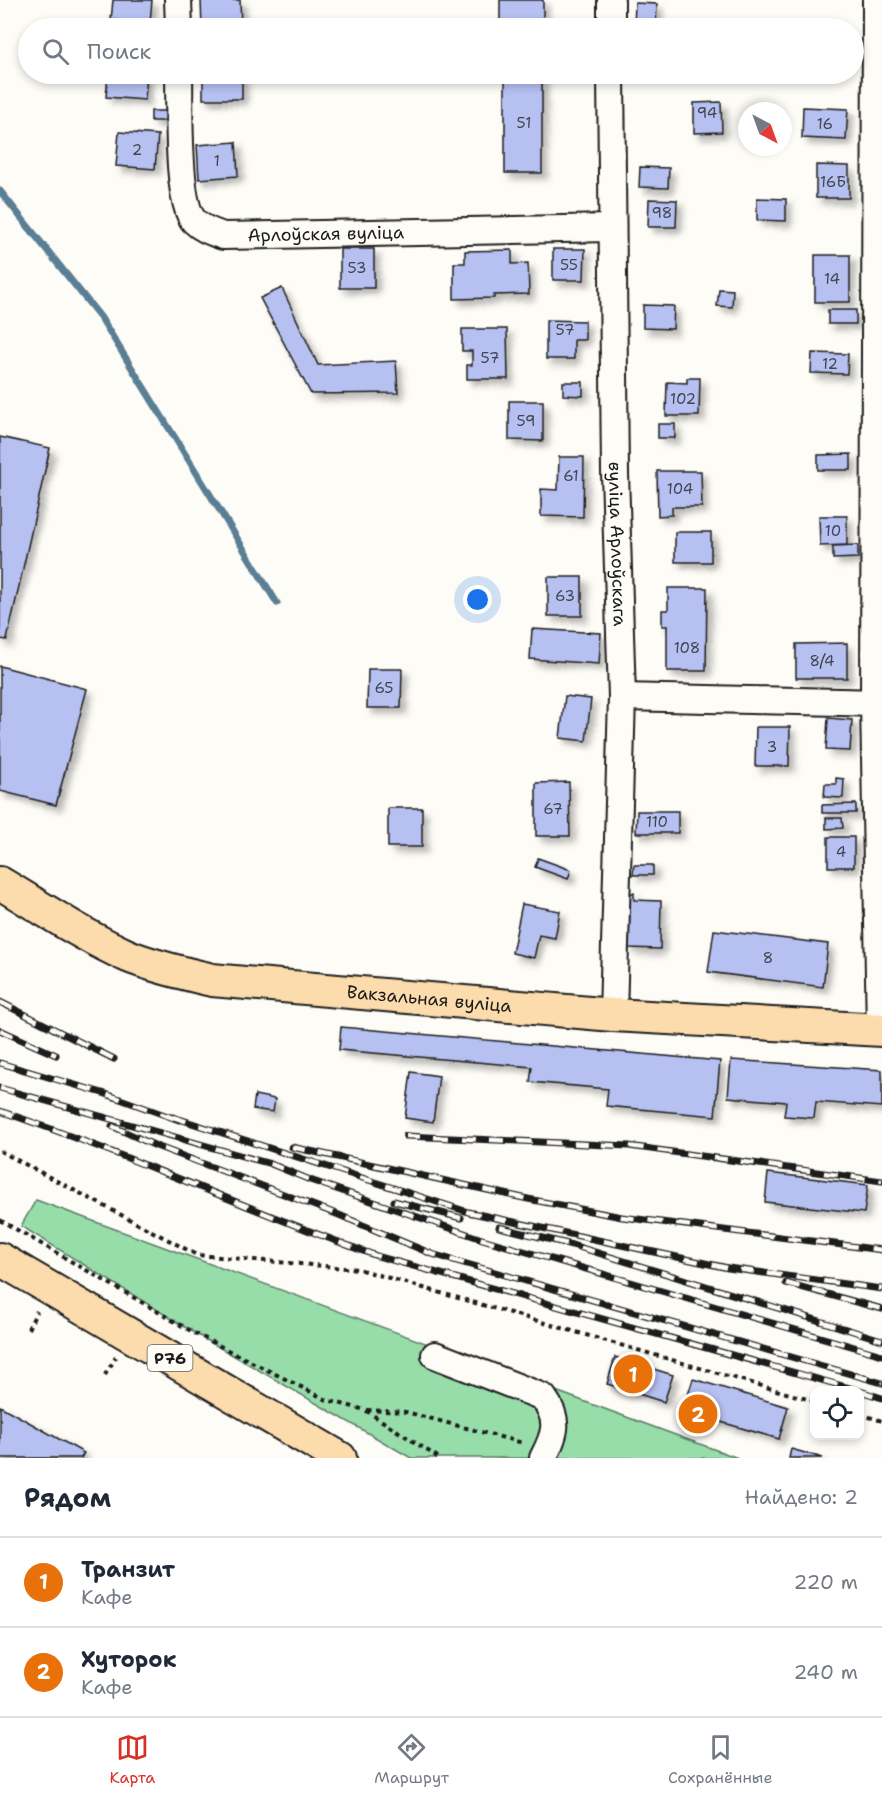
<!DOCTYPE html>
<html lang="ru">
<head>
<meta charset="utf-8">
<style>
  body { margin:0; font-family:"Shantell Sans",sans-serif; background:#f6f6f7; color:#1f2937 }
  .controls { position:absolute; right:18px; bottom:18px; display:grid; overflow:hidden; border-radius:12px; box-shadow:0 3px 9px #0003 }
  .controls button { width:54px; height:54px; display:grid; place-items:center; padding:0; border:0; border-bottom:2px solid #e0e1e3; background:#fff; color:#1f2937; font:30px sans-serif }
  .compass { position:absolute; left:738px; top:102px; width:54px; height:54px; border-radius:50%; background:#fff; box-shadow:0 3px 9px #0003; rotate:139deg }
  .you { position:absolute; left:478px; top:600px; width:21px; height:21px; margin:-15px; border:4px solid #fff; border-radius:50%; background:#1a73e8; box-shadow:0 0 0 9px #1a73e833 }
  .badge { display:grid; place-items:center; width:39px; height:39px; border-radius:50%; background:#d93025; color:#fff; font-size:20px; font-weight:700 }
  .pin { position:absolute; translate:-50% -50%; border:3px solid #fff; box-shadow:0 2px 6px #0006 }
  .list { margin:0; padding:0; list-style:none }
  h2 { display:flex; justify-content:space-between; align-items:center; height:78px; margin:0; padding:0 24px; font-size:26px }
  h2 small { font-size:20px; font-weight:400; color:#747a83 }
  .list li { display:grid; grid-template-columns:39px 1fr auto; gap:18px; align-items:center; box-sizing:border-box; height:90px; padding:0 24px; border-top:2px solid #e0e1e3 }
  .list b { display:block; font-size:22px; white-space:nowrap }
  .list p { margin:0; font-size:20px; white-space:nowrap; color:#747a83 }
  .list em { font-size:20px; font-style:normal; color:#747a83 }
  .icon { flex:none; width:33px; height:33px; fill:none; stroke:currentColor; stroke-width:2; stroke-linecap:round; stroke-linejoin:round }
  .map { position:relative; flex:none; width:882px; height:1458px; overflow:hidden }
  .search { position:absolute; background:#fff; box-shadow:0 3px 9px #0003; left:18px; right:18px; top:18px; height:66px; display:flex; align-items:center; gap:15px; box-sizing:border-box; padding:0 21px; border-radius:33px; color:#747a83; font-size:22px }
  .sheet { height:258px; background:#fff }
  nav { display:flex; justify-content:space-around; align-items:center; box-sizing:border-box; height:84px; border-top:2px solid #e0e1e3; background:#fff; font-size:16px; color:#747a83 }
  nav a { display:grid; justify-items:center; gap:3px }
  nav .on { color:#d93025 }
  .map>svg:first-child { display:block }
  .green { fill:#97ddaa; stroke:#5a7c63; stroke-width:1.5 }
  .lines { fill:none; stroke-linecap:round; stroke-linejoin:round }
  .stream { stroke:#5a7e94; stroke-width:7 }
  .building { fill:#b6c0f1; stroke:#1c1c1c; stroke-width:1.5; filter:url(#shadow) }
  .minor-casing { stroke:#1c1c1c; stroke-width:30 }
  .major-casing { stroke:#1c1c1c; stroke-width:36 }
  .path { stroke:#1c1c1c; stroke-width:4; stroke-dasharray:4.5 4.5; stroke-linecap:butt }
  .minor { stroke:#fdfcf7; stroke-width:26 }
  .major { stroke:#fcdcac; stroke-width:32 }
  .rail-casing { stroke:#1c1c1c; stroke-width:7 }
  .rail { stroke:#fdfcf7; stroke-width:4.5; stroke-dasharray:14; stroke-linecap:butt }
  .labels { text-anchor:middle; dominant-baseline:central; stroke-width:5; stroke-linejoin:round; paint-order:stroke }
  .number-label { font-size:15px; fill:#424551 }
  .shield { fill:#fdfcf7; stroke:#605f5e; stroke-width:1.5 }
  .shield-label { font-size:16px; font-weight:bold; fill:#1c1c1c }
  .street-label { font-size:18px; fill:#1c1c1c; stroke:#fdfcf7 }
</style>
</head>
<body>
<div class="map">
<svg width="882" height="1458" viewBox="0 0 882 1458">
  <defs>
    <filter id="shadow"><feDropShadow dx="5.5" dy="5.5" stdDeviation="3" flood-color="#0004"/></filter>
  </defs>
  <rect width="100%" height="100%" fill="#fdfcf7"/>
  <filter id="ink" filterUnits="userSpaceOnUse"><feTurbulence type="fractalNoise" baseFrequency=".0167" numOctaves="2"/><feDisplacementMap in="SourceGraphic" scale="12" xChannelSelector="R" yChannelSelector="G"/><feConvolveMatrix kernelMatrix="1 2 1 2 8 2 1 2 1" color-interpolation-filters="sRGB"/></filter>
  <g filter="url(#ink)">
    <polygon class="green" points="36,1200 738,1458 411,1458 198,1335 21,1226"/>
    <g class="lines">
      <polyline class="stream" points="0,191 101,318 277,603"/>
    </g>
    <g class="building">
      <polygon points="113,0 152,0 150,23 111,20"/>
      <polygon points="201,0 240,0 241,26 202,28"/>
      <rect x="500" y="0" width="43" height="28"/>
      <polygon points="635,3 657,4 656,28 634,28"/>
      <polygon points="108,74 147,74 145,100 106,97"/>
      <rect x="203" y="74" width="39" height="25"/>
      <rect x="505" y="74" width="37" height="99"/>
      <polygon points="721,102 722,132 694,133 694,103"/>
      <polygon points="803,107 848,109 846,140 802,138"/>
      <polygon points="151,111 169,111 168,121 151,121"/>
      <polygon points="119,132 158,135 155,169 116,166"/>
      <polygon points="236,142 238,176 199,179 197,145"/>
      <polygon points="816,165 849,166 849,198 816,198"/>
      <polygon points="640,167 669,168 668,188 639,187"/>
      <polygon points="757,198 786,199 786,221 757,220"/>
      <polygon points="649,199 677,200 676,227 648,227"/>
      <rect x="340" y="249" width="34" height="39"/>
      <polygon points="553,249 585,249 584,280 553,280"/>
      <polygon points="512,250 512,264 528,263 529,294 494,295 494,298 454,299 454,263 465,263 465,251"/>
      <rect x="815" y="255" width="35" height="47"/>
      <polygon points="282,288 318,365 396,361 398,393 311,394 260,298"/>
      <polygon points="719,289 733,290 732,307 717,306"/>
      <polygon points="643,305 674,306 673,329 643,328"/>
      <rect x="828" y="310" width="28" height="14"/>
      <polygon points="546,320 585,321 585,340 574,340 574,359 546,359"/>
      <polygon points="462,329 507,329 508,379 467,379 467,365 472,365 472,351 462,351"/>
      <polygon points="812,353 848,354 847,374 811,373"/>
      <polygon points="687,378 700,378 699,416 666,416 667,382 687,383"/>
      <polygon points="563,382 583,382 583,396 563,395"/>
      <polygon points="509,401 543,401 543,441 509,440"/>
      <rect x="658" y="424" width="17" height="14"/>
      <polygon points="0,437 50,448 7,640 0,639"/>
      <polygon points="851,454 851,470 818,470 818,455"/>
      <polygon points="559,457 584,457 583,517 541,516 541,489 558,490"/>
      <polygon points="657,471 701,471 702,507 672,507 672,515 658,516"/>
      <polygon points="819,516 847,516 847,545 820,546"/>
      <rect x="675" y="532" width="36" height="30"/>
      <polygon points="858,545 858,558 833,559 833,546"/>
      <rect x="548" y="577" width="34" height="39"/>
      <polygon points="668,588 707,588 706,671 667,671 667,626 662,626 662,610 668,610"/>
      <polygon points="532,629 601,633 599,664 530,659"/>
      <polygon points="847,643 847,678 796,678 796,644"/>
      <polygon points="0,666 87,689 56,805 0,791"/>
      <polygon points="368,669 402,669 401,708 367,708"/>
      <polygon points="565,696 591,699 586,741 560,738"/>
      <polygon points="828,718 852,720 850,751 826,750"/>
      <polygon points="756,727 790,727 789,766 755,766"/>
      <polygon points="836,778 844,779 843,798 824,797 825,784 836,784"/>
      <polygon points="569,782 570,836 536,836 536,783"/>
      <polygon points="856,804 856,813 822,813 822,805"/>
      <rect x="388" y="808" width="34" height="39"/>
      <polygon points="637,811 678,811 678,833 636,833"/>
      <polygon points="826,818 842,818 843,828 826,829"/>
      <rect x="828" y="837" width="26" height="30"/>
      <polygon points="538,858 571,870 568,879 535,867"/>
      <polygon points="634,865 653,865 653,875 633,875"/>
      <polygon points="629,893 634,893 634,900 661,901 660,949 628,948"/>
      <polygon points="522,904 560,911 555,938 539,935 534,958 512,953"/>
      <polygon points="714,930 828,944 823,987 708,972"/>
      <polygon points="341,1027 720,1061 715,1116 606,1106 608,1089 530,1082 532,1067 339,1050"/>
      <polygon points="731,1060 882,1070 882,1107 816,1102 814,1118 784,1116 786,1102 728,1097"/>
      <polygon points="411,1072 439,1076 433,1122 405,1118"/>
      <polygon points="255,1095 275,1099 273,1112 253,1109"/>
      <polygon points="768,1173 868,1185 864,1213 765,1202"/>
      <polygon points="615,1357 673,1375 664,1402 607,1384"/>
      <polygon points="693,1379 788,1407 779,1439 683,1411"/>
      <polygon points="0,1406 84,1453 81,1458 0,1458"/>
      <polygon points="791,1449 823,1458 789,1458"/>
    </g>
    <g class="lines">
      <defs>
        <g id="minor">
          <polyline points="178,0 179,28"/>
          <polyline points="611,0 611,28"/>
          <polyline points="876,0 874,703 880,1030"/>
          <path id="s1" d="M179,74C180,103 176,201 194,221C202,229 212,232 223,236L611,228"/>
          <path id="s2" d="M611,74L615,473L622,697L613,1015"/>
          <polyline points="622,697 882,703"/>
          <path d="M435,1355L543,1397C560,1420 556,1433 543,1458"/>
        </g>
        <g id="major">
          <path id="s3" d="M0,883C42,908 83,936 128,956C155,967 183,973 212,980L613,1015L882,1030"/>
          <polyline points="0,1259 340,1458"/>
        </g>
      </defs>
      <use href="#minor" class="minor-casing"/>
      <use href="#major" class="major-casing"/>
      <g class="path">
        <polyline points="0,1151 197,1255 358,1269 814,1401"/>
        <polyline points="0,1220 198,1335 327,1400 365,1410 439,1458"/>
        <polyline points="28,1329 37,1311"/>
        <polyline points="105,1375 116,1357"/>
        <polyline points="367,1410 406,1412 523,1443"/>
        <polyline points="860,1414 882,1421"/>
      </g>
      <use href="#minor" class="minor"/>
      <use href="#major" class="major"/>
      <defs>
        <g id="rail">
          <polyline points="0,1002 114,1059"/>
          <polyline points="0,1030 56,1055"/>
          <polyline points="0,1063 106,1094 179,1120"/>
          <polyline points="0,1088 271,1164 310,1180 479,1238 882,1355"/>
          <path d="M0,1111C128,1154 250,1211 377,1256L857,1390"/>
          <polyline points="173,1117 468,1212 728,1268 882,1289"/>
          <polyline points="112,1126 156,1146 339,1215 432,1254 882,1383"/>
          <polyline points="406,1136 629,1146 882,1181"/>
          <polyline points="292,1147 528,1199 622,1217 882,1250"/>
          <polyline points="394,1201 461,1218"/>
          <polyline points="499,1227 572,1245 882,1340"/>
          <polyline points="786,1283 882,1309"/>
          <polyline points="860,1391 882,1398"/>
        </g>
      </defs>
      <use href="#rail" class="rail-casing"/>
      <use href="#rail" class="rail"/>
    </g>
  </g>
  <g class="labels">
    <g class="number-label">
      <text x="707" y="113">94</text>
      <text x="524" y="123">51</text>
      <text x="825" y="124">16</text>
      <text x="137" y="150">2</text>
      <text x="217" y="161">1</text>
      <text x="833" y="182">16Б</text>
      <text x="662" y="213">98</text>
      <text x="569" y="265">55</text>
      <text x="357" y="268">53</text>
      <text x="832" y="279">14</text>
      <text x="565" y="330">57</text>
      <text x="490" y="358">57</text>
      <text x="830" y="364">12</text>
      <text x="683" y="399">102</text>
      <text x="526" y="421">59</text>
      <text x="571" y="476">61</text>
      <text x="680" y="489">104</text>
      <text x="833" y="531">10</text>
      <text x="565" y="596">63</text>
      <text x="687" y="648">108</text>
      <text x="822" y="661">8/4</text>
      <text x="384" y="688">65</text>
      <text x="772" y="747">3</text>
      <text x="553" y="809">67</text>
      <text x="657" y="822">110</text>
      <text x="841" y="852">4</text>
      <text x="768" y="958">8</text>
    </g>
    <rect class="shield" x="147.5" y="1345" width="45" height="26" rx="4.5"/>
    <g class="shield-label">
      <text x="170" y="1358">Р76</text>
    </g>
    <g class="street-label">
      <text stroke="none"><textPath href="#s1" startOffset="285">Арлоўская вуліца</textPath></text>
      <text stroke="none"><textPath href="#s2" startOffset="470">вуліца Арлоўскага</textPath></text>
      <text stroke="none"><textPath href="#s3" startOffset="453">Вакзальная вуліца</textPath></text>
    </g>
  </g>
</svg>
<div class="controls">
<button><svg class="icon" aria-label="locate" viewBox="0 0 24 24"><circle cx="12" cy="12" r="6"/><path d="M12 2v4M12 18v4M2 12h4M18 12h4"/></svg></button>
</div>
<svg class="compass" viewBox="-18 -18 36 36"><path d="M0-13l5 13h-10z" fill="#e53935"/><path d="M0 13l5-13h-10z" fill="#747a83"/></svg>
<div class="you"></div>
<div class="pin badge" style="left:633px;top:1374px;background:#e8710a">1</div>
<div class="pin badge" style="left:698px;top:1414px;background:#e8710a">2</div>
<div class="search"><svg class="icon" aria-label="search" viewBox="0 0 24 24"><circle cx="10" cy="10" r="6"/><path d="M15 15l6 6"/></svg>Поиск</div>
</div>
<section class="sheet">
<h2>Рядом<small>Найдено: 2</small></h2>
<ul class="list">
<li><span class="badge" style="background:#e8710a">1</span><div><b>Транзит</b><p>Кафе</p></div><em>220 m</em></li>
<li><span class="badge" style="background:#e8710a">2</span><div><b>Хуторок</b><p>Кафе</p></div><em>240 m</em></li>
</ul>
</section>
<nav>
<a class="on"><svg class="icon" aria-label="map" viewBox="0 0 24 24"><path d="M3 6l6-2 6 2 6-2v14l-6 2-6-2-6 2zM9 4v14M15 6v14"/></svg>Карта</a>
<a><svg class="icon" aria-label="directions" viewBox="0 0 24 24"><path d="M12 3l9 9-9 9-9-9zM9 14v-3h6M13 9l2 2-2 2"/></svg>Маршрут</a>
<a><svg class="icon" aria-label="saved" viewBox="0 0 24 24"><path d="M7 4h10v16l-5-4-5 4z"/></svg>Сохранённые</a>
</nav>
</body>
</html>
